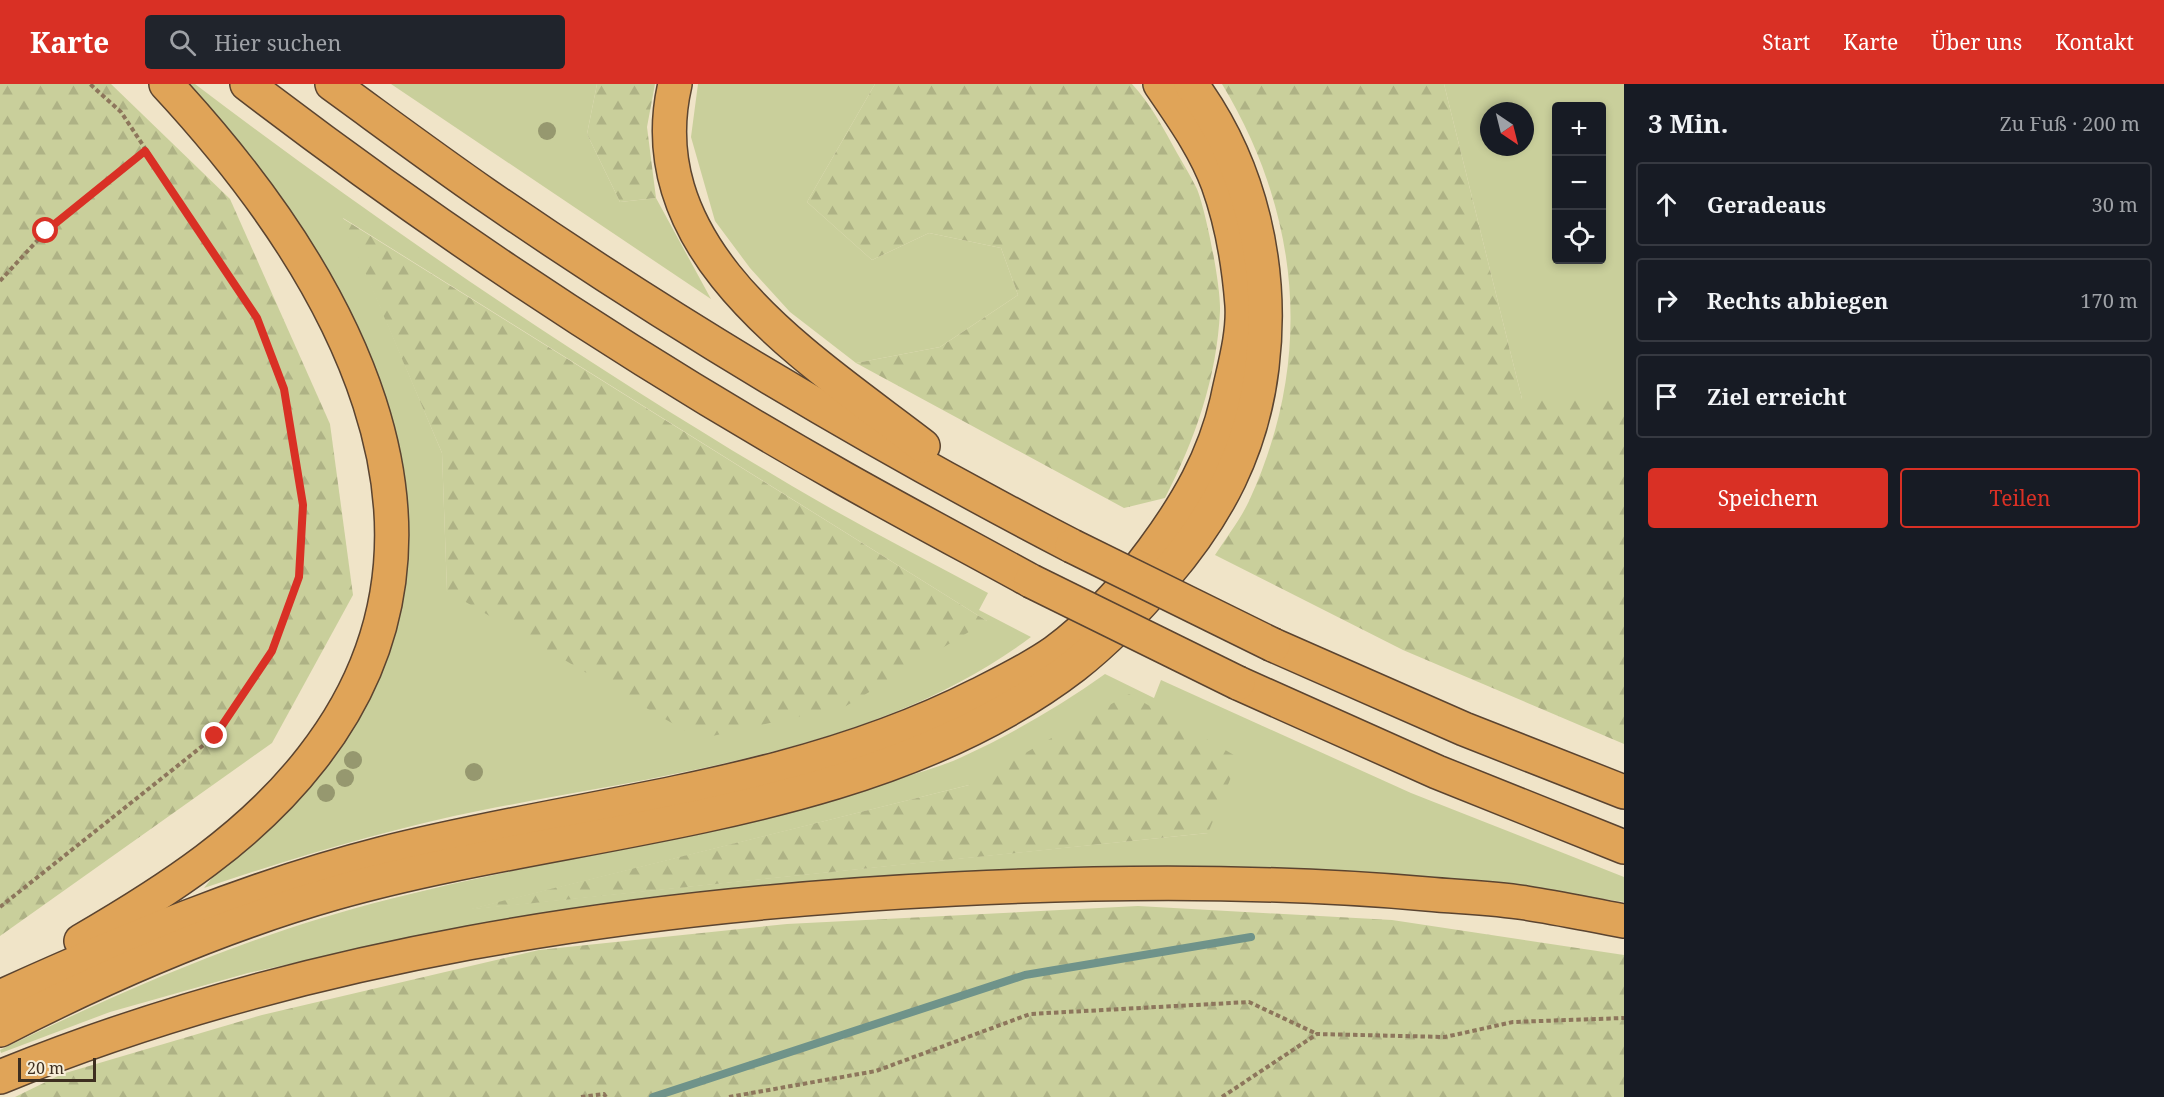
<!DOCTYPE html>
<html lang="de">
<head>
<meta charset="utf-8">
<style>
  body { margin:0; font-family:"Noto Serif",serif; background:#20242c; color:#f1f3f6 }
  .controls { position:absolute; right:18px; top:18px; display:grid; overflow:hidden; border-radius:6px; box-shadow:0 3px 9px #0003 }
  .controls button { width:54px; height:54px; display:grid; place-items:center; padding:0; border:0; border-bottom:2px solid #363941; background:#171b24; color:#f1f3f6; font:30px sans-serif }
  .compass { position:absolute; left:1480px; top:18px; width:54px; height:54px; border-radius:50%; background:#171b24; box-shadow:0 3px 9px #0003; rotate:145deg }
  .scale { position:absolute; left:18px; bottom:15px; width:78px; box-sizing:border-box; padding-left:6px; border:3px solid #3d2e20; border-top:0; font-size:16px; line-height:21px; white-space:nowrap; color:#3d2e20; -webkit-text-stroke:4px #f7eed8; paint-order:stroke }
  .stop { position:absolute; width:18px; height:18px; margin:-14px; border:4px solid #d93025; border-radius:50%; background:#fff }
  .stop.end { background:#d93025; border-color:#fff; box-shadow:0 2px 6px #0008 }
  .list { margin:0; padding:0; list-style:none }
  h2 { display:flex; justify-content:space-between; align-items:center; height:78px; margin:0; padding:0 24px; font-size:26px }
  h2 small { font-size:20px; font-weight:400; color:#9ea1a6 }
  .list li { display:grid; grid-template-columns:39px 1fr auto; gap:18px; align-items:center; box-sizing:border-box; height:84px; margin:0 12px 12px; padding:0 12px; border:2px solid #363941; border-radius:6px }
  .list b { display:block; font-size:22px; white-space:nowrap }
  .list em { font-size:20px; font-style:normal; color:#9ea1a6 }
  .actions { display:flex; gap:12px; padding:18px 24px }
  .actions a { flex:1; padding:14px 0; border:2px solid #d93025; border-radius:6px; text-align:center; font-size:21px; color:#d93025 }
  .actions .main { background:#d93025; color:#fff }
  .icon { flex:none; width:33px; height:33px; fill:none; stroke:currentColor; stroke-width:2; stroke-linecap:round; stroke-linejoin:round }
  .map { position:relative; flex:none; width:1624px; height:1013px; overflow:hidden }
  header { display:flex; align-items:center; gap:36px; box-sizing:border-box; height:84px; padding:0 30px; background:#d93025; color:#fff }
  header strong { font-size:28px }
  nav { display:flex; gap:33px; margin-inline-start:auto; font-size:21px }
  .search { width:420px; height:54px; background:#20242c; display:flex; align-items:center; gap:15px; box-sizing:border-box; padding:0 21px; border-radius:6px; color:#9ea1a6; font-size:22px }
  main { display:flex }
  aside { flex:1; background:#171b24 }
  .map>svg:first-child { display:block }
  .green { fill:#c9cf9b; fill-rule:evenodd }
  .forest { fill:url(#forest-firs) }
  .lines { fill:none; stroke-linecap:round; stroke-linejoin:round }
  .stream { stroke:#6f938a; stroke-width:8 }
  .highway-casing { stroke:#5b4430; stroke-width:36 }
  .path { stroke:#8d765c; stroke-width:4; stroke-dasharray:4.5 3; stroke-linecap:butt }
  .highway { stroke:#e0a458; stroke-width:33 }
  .highway-bridge-casing { stroke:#5b4430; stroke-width:36; stroke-linecap:butt }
  .highway-bridge { stroke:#e0a458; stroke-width:33 }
  .tree { fill:#96986f }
  .route { stroke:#d93025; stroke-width:8 }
</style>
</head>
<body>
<header>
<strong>Karte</strong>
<div class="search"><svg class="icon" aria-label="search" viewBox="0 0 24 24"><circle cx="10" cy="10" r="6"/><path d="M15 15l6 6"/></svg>Hier suchen</div>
<nav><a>Start</a><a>Karte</a><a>Über uns</a><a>Kontakt</a></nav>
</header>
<main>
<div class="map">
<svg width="1624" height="1013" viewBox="0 0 1624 1013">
  <defs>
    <pattern id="forest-firs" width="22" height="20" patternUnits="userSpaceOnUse" patternTransform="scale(1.5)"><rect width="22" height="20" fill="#c9cf9b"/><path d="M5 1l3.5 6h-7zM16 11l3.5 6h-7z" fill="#aeb285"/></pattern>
  </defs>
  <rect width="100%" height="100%" fill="#f0e4c8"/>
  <g class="green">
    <path d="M177,0H195C386,145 586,280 792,402C856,440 923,474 988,509L979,526L1031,553C879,667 665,690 483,726C388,745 296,773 204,804L369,596L388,345ZM343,134L987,537L447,507L442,369Z"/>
    <polygon points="391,0 597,0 587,50 620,118 656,114 711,215"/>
    <polygon points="698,0 875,0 807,118 872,176 929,149 1001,164 1018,211 940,263 856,279 790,228 750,184 715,137 691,53"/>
    <path d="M1444,0H1624V315H1522ZM1556,22H1602V176H1556ZM1489,27H1525V63H1489Z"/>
    <path d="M1105,590L1154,614L1161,596L1411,709L1624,793V818L1513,802L1012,786L869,793L708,808L546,831L386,859L248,889L110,928L1,969L0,966C128,904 251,850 390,815C552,773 719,754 878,701C906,692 936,685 962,673C1012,650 1060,622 1105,590ZM969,701L1208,749L472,825Z"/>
  </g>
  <g class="forest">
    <polygon points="0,0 111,0 230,115 330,340 353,511 272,659 0,852"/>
    <polygon points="597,0 655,0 647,43 656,114 620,118 587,50"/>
    <path d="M875,0H1132C1150,19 1164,45 1177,69C1184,81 1191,93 1197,105C1206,127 1221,202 1220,227C1217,293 1195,356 1165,414L1124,424L856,279L940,263L1018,211L1001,164L929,149L872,176L807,118Z"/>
    <path d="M1222,0H1444L1522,315H1624V660L1403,566L1215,471C1226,454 1240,436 1249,417C1314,276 1301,131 1222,0Z"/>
    <polygon points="342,134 987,537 846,622 699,655 447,507 442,369"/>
    <polygon points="1129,610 1239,674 1208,749 466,826 969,701"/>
    <polygon points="1138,822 1392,836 1624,871 1624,1013 15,1013 62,990 262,931 539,866 787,840"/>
  </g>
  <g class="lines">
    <polyline class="stream" points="653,1013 1025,891 1251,853"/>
    <defs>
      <g id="highway">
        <path d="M247,0C435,144 636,277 843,394C905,429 969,463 1031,497"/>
        <path d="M332,0C383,37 434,75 486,111C673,240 870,357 1072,462"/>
        <path d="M675,0C636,168 809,274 923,362"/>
        <polyline points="1273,561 1464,645 1624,708"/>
        <polyline points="1238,599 1437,688 1624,763"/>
        <path d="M81,857C167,807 251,753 312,674C492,444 334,181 166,0"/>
        <path d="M0,913C124,857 248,804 381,770C580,719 791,706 978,611C1004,598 1031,585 1055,568C1093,540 1125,504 1153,466C1187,420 1214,374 1227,317C1233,287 1244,252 1242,221C1239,182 1231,136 1218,100C1205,64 1181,31 1160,0"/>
        <path d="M0,946C107,891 219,842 335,809C574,741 871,738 1074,582C1107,556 1137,525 1164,493C1218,430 1252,366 1262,283C1274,184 1251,81 1191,0"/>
        <path d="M0,993C301,870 632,821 955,805C1112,797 1270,796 1427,810C1460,813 1493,814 1526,819C1559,824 1591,831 1624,837"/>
      </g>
    </defs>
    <use href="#highway" class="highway-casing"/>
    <g class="path">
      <polyline points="0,197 46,147 145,67"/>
      <polyline points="0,823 215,652 272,567 299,493 303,421 284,305 257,234 121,28 90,0"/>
      <polyline points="581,1013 604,1010 606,1013"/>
      <polyline points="729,1013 876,987 1030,930 1249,918 1317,950"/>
      <polyline points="1222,1013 1317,950 1445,953 1513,938 1624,934"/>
    </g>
    <use href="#highway" class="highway"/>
    <defs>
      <g id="highway-bridge">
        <polyline points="1072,462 1273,561"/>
        <polyline points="1031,497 1238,599"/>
      </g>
    </defs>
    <use href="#highway-bridge" class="highway-bridge-casing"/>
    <use href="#highway-bridge" class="highway-bridge"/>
  </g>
  <g class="tree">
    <circle cx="547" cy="47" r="9"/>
    <circle cx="353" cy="676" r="9"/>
    <circle cx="474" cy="688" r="9"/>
    <circle cx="345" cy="694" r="9"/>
    <circle cx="326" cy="709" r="9"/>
  </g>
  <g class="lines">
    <polyline class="route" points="46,147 145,67 257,234 284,305 303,421 299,493 272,567 215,652"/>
  </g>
</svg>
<div class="controls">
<button>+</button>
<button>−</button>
<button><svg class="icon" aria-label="locate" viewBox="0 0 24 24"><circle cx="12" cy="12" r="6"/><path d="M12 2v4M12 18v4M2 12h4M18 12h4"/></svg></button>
</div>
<svg class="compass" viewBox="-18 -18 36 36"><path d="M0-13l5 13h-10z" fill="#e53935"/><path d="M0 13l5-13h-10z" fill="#9ea1a6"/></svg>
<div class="scale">20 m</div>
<div class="stop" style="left:46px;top:147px"></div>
<div class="stop end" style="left:215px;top:652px"></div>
</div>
<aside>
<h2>3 Min.<small>Zu Fuß · 200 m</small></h2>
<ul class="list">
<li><svg class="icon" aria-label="ahead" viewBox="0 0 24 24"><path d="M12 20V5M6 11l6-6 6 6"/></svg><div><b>Geradeaus</b></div><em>30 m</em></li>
<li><svg class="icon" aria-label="right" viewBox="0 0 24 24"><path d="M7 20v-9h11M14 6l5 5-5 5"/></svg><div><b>Rechts abbiegen</b></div><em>170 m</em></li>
<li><svg class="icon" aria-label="arrive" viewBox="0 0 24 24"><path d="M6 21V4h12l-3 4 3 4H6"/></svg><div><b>Ziel erreicht</b></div></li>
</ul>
<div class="actions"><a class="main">Speichern</a><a>Teilen</a></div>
</aside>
</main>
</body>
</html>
